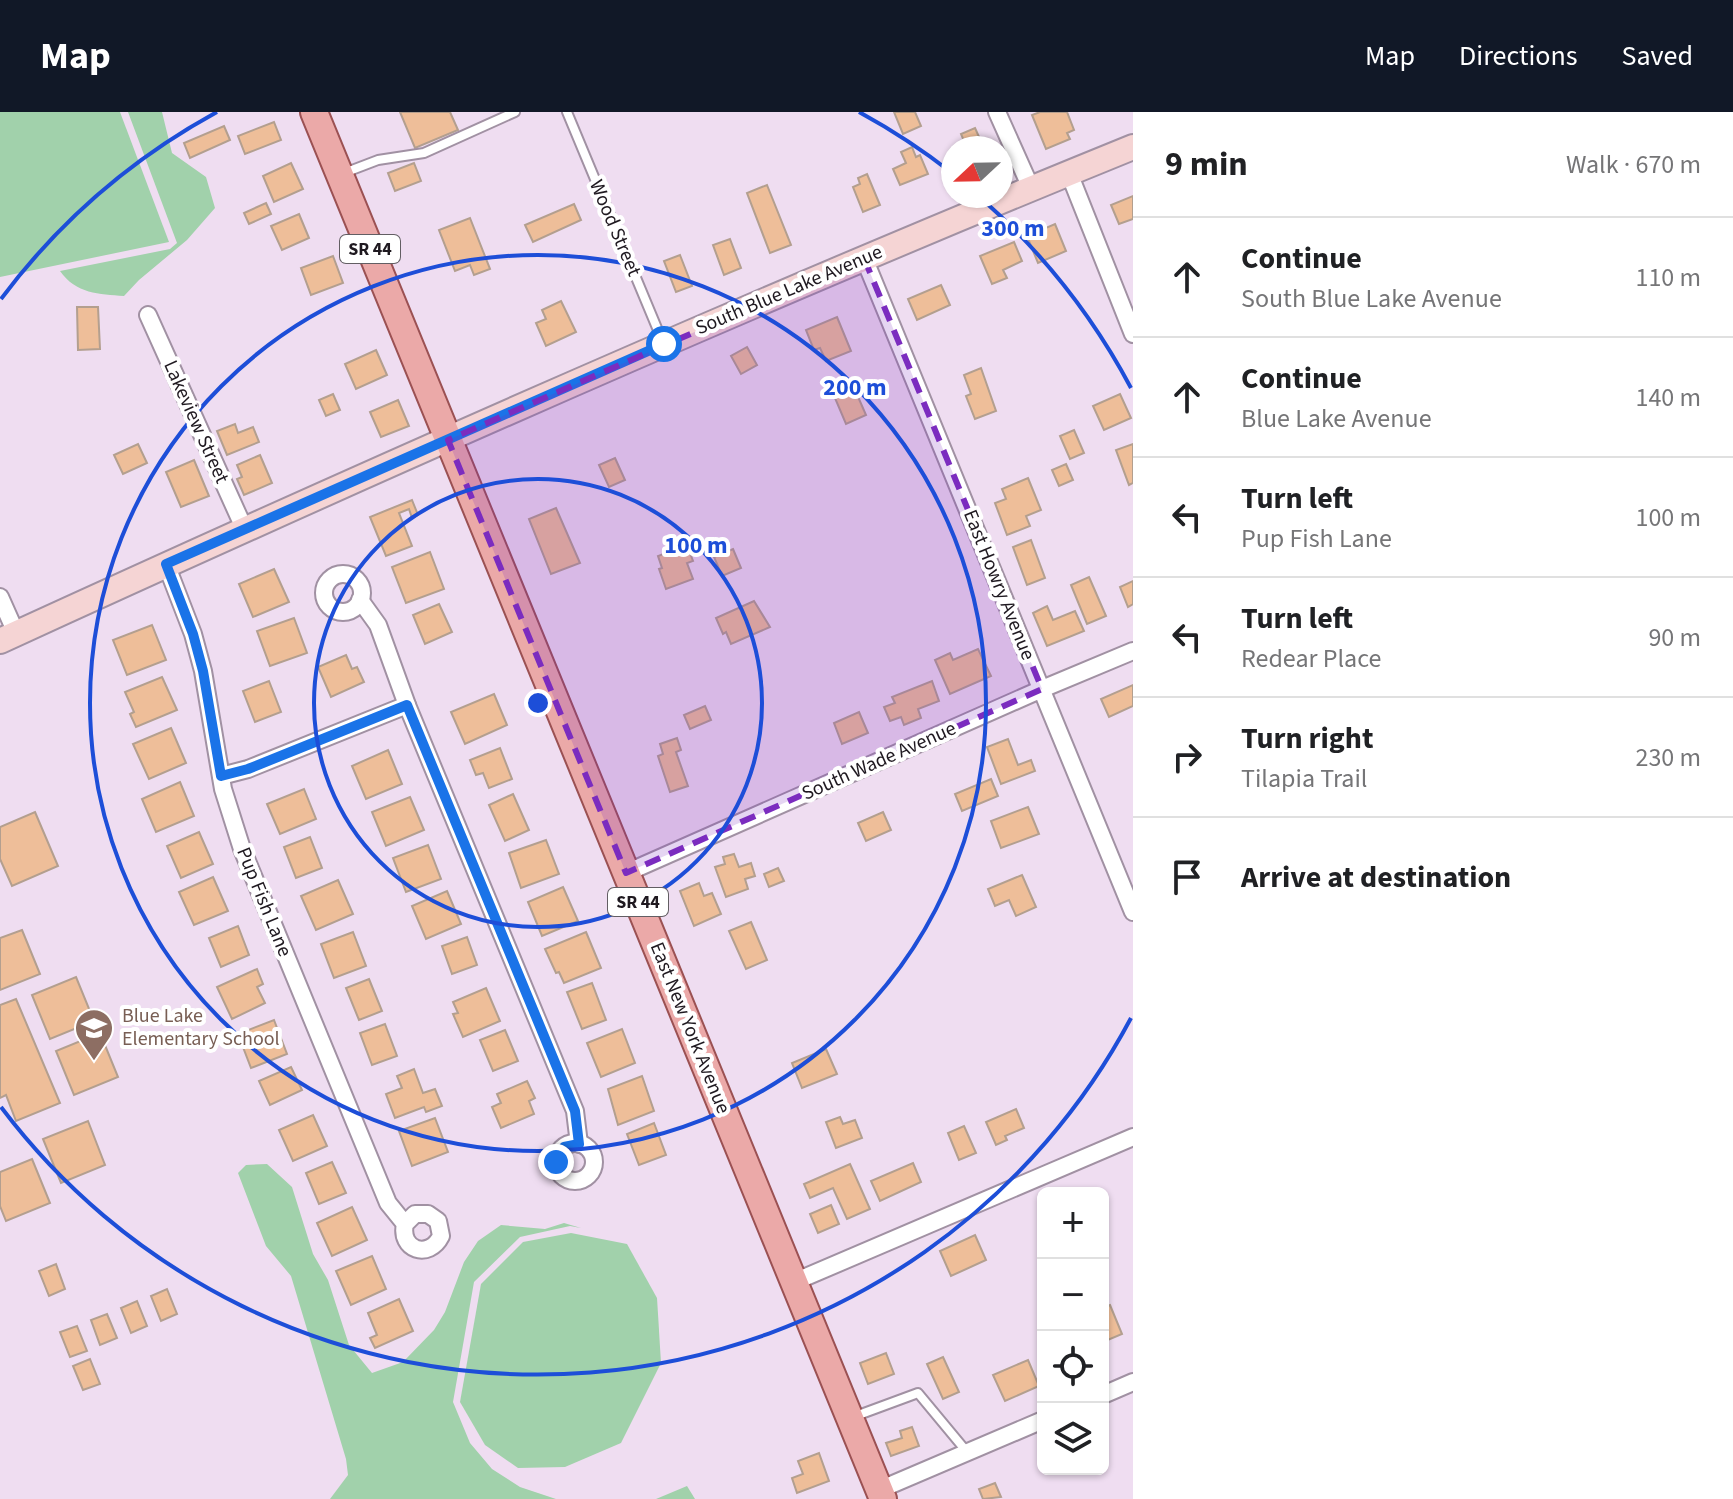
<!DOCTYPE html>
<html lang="en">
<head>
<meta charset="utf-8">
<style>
  body { margin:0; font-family:"Source Sans 3",sans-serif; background:#f6f6f6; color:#202124 }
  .controls { position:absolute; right:24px; bottom:24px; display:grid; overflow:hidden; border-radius:12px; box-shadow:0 2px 6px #0004 }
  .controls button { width:72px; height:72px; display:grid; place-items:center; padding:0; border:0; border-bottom:2px solid #e0e0e0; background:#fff; color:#202124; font:40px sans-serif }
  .compass { position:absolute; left:941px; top:24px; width:72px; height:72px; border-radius:50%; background:#fff; box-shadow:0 2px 6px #0004; rotate:248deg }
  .stop { position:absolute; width:24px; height:24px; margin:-18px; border:6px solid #1a73e8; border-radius:50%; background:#fff }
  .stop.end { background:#1a73e8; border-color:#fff; box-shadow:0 2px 8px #0008 }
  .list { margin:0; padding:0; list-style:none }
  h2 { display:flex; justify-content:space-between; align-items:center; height:104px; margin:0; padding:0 32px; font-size:34px }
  h2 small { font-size:26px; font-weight:400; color:#757577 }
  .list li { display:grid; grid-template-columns:52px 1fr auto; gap:24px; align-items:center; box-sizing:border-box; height:120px; padding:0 32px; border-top:2px solid #e0e0e0 }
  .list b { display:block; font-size:30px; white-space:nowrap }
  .list p { margin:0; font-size:26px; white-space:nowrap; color:#757577 }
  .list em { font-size:26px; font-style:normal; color:#757577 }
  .icon { flex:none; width:44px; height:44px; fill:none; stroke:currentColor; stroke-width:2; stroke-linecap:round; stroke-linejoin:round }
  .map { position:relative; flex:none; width:1133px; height:1387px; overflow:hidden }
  header { display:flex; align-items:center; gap:48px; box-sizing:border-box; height:112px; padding:0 40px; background:#111827; color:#fff }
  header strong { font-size:38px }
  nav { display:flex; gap:44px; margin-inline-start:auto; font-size:28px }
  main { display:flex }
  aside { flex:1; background:#fff }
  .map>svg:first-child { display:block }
  .green { fill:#a1d1ab }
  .building { fill:#eebe99; stroke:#b39f8f; stroke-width:2 }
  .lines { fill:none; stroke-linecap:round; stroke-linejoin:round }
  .lane-casing { stroke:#a191a3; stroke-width:12 }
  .street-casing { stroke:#a191a3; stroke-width:20 }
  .secondary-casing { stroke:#a191a3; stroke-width:28 }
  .primary-casing { stroke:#9b5153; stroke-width:30 }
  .lane { stroke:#fff; stroke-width:8 }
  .street { stroke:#fff; stroke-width:16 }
  .secondary { stroke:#f5d4d4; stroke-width:24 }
  .primary { stroke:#eba9a8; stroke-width:26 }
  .route { stroke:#1a73e8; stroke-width:10 }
  .marked { fill:#7b2cbf; fill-opacity:0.2; stroke:#7b2cbf; stroke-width:6; stroke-dasharray:16 10; stroke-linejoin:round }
  .ring { fill:none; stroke:#1d4ed8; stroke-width:4 }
  .labels { text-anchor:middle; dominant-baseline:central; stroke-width:8; stroke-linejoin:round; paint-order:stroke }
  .shield { fill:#fff; stroke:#625e63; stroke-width:2 }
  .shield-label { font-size:18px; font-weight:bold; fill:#1f1920 }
  .street-label { font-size:20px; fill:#1f1920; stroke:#fff }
  .education-label { font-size:20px; fill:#785e54; stroke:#fff; text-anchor:start }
  .centre { fill:#1d4ed8; stroke:#fff; stroke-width:4 }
  .ring-label { font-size:24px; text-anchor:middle; font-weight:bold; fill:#1d4ed8; stroke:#fff; stroke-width:8; stroke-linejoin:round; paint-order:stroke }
</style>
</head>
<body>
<header>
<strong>Map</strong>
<nav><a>Map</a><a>Directions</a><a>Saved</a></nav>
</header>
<main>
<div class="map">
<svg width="1133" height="1387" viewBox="0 0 1133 1387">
  <rect width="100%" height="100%" fill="#efddf1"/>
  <g class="green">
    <polygon points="0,0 120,0 169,130 0,165"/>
    <path d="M128,0H162L172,41L206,65L215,96L187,128L139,168L124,184C99,182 76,182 60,159L170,137L177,131Z"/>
    <polygon points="267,1052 292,1075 313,1142 328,1168 349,1233 372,1261 403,1250 434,1218 445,1200 464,1150 478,1129 501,1113 545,1117 564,1111 581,1116 570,1114 520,1125 474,1170 453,1290 470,1331 492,1357 520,1375 556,1387 330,1387 348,1363 346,1347 291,1164 266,1134 238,1061 246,1053"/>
    <polygon points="571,1121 627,1132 657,1186 661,1251 621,1331 565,1355 518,1356 485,1333 460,1290 481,1172 523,1130"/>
    <polygon points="687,1374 695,1387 656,1387"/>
  </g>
  <g class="building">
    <polygon points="400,0 450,0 458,18 415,36"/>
    <polygon points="894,0 915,0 921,14 903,22"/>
    <polygon points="1040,0 1067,0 1074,18 1067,21 1070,27 1046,37 1032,3"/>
    <polygon points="274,10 281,28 245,42 238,24"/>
    <polygon points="224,14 230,28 190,46 184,31"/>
    <polygon points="975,16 984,36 967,36 961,22"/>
    <polygon points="912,35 916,45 920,43 928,62 900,73 893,57 906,51 901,40"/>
    <polygon points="291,51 303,77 274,90 263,64"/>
    <polygon points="414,51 421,69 395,79 388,61"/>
    <polygon points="867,62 880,93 863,100 853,75 860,72 858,66"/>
    <polygon points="767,73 791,133 770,141 747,81"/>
    <polygon points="1133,84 1133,107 1119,112 1111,93"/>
    <polygon points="266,91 271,102 249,112 244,101"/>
    <polygon points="574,92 581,108 533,130 525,113"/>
    <polygon points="299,102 309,126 282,138 271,114"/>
    <polygon points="470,106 490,157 474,163 470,153 455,159 439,118"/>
    <polygon points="1055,112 1066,139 1038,151 1027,124"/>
    <polygon points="730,127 741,156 724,163 713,133"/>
    <polygon points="1014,130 1022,149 1003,158 1007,166 992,172 980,144"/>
    <polygon points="680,143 692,174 676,180 664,149"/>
    <polygon points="333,144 343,171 311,183 301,156"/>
    <polygon points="941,173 950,193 917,208 908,187"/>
    <polygon points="561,189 576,220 546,234 536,211 546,207 542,198"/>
    <polygon points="77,195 98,195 100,237 78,238"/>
    <polygon points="837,205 851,239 826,249 820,236 814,238 806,218"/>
    <polygon points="747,235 757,253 741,262 731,244"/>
    <polygon points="376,238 387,263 356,277 345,252"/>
    <polygon points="981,256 996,299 975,307 966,284 971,282 964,263"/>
    <polygon points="852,271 866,303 846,312 832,279"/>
    <polygon points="333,282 340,298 326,304 319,288"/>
    <polygon points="1120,282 1131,306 1104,318 1093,294"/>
    <polygon points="398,288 409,314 381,325 370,300"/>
    <polygon points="235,312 238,321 253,315 259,330 227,343 217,319"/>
    <polygon points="1074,318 1084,341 1070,347 1060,324"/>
    <polygon points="138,332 147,351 123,362 114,343"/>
    <polygon points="1133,332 1133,371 1129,373 1116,338"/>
    <polygon points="260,343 272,371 244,383 237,367 242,365 237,353"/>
    <polygon points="615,346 625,368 609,375 599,353"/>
    <polygon points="194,348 209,384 181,395 166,360"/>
    <polygon points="1066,352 1073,368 1059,374 1052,358"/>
    <polygon points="1028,366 1041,398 1026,404 1030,414 1007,423 995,391 1006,387 1002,377"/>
    <polygon points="412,388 418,403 412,406 409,397 399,401 412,434 386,444 370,405"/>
    <polygon points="556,396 580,451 551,462 529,407"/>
    <polygon points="1031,428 1045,466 1027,473 1013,435"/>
    <polygon points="687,433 693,449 687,451 693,467 666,477 659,457 662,456 658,444"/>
    <polygon points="733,437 741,456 722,464 714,445"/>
    <polygon points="430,440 444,477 406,491 392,455"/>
    <polygon points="274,457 289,490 253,505 239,472"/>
    <polygon points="1089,465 1106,504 1087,512 1071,473"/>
    <polygon points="1133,469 1133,492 1128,495 1120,475"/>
    <polygon points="754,489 770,515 731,532 726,520 723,522 716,506"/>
    <polygon points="439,492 452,520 425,532 413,503"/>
    <polygon points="1047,494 1053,508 1075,499 1084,519 1047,534 1033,501"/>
    <polygon points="294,506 307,541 270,554 257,519"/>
    <polygon points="152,513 166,548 127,563 113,528"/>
    <polygon points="978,537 991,564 950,582 935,548 950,541 953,548"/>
    <polygon points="346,543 352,557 357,555 364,570 331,585 318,555"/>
    <polygon points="162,565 177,598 136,615 130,602 134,600 125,580"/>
    <polygon points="269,569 281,600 255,610 243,579"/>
    <polygon points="932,569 939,589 918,597 921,606 904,613 901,605 890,609 884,595 895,591 892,585"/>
    <polygon points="1133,573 1133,594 1109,605 1101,587"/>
    <polygon points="494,582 507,613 465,632 451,600"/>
    <polygon points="705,594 711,608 690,617 684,603"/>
    <polygon points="859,600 868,621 842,632 834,611"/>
    <polygon points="171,616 186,651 149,667 133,632"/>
    <polygon points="677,626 681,638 676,640 688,674 670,680 658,644 663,642 660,632"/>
    <polygon points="1008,627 1018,653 1031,648 1035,659 1001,672 987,635"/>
    <polygon points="500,636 512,667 489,676 483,661 476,663 470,648"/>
    <polygon points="388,638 402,672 366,687 352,654"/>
    <polygon points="991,667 998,684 962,699 955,682"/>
    <polygon points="180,670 194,704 156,720 142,687"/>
    <polygon points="304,677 316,707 280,722 267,692"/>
    <polygon points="513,682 529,718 505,729 489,693"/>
    <polygon points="410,685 424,718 386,734 372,700"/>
    <polygon points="1028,695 1039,722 1001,736 991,709"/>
    <polygon points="35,700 58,754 12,774 0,747 0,715"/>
    <polygon points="883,700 891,718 866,729 858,711"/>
    <polygon points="199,720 213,752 181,766 167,734"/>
    <polygon points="310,725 322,756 296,766 284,735"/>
    <polygon points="546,728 559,762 521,776 509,741"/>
    <polygon points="428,733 441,767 406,780 393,746"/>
    <polygon points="734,742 739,755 751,751 755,764 745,767 748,777 726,785 715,755 725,752 723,745"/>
    <polygon points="778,756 784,769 769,775 764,762"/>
    <polygon points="1022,763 1036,795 1016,804 1009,788 995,794 988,777"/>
    <polygon points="213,765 228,799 194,813 179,780"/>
    <polygon points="338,768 353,802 316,818 301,784"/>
    <polygon points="699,771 704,784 712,781 721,802 694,814 680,779"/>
    <polygon points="563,775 578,809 542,824 528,790"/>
    <polygon points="447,779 461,812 426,827 412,794"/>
    <polygon points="751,810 767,848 746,857 729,819"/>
    <polygon points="238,814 249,843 221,855 209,826"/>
    <polygon points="22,818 40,862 0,878 0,826"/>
    <polygon points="353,820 366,854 334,866 321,832"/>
    <polygon points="586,820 601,856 564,871 559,860 556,861 545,837"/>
    <polygon points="467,825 477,853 452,862 442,834"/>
    <polygon points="257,857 263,872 257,875 265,891 232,907 217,875"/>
    <polygon points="76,865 94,909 50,927 32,883"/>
    <polygon points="369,867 382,899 359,908 346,876"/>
    <polygon points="592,871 606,908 582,917 567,880"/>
    <polygon points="486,876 500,909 463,925 453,902 458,901 453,890"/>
    <polygon points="16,887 60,991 16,1009 6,983 0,986 0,893"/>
    <polygon points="274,908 287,942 251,956 238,922"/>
    <polygon points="385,912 397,944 372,953 360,921"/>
    <polygon points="622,917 635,951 601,965 587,931"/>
    <polygon points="505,918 518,949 493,959 480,928"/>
    <polygon points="100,921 118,965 74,983 56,939"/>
    <polygon points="826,937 837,962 802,976 792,951"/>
    <polygon points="291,955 302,978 270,993 259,969"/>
    <polygon points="414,957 423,981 435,977 442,994 426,1000 424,995 395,1006 386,982 402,976 397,964"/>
    <polygon points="642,964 654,999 618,1013 608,977"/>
    <polygon points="527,969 535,986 529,989 534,1002 501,1016 492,995 501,991 497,982"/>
    <polygon points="1016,997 1024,1016 1005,1024 1007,1028 996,1033 986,1010"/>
    <polygon points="313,1003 327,1034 293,1049 279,1018"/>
    <polygon points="840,1005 843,1012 855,1008 862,1026 836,1036 826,1010"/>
    <polygon points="435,1006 448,1040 412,1054 399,1019"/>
    <polygon points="88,1009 105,1053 61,1071 43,1027"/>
    <polygon points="654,1011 666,1043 639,1053 627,1022"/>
    <polygon points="964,1014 976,1041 959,1048 948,1021"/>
    <polygon points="32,1047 50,1091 6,1109 0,1094 0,1060"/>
    <polygon points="332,1050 346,1081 319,1092 306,1061"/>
    <polygon points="913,1051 921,1070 880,1089 871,1069"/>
    <polygon points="850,1052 870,1097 847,1107 833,1076 810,1086 804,1072"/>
    <polygon points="831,1093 839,1112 818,1121 810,1102"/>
    <polygon points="352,1095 367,1128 332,1144 317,1111"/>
    <polygon points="975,1123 986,1148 951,1164 940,1139"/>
    <polygon points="372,1144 386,1177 351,1193 336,1159"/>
    <polygon points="56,1152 65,1177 49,1184 39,1159"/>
    <polygon points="167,1177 177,1202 161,1209 151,1184"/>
    <polygon points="399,1187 413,1219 375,1236 370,1226 377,1223 368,1201"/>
    <polygon points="137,1189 147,1214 131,1221 121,1196"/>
    <polygon points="1110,1193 1122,1222 1103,1230 1103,1196"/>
    <polygon points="107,1202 117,1226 100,1233 91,1208"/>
    <polygon points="77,1214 87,1239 70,1245 60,1220"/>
    <polygon points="886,1241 894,1262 868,1272 860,1251"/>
    <polygon points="943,1245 959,1280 943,1287 927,1252"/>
    <polygon points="90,1247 100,1272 83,1278 73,1254"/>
    <polygon points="1028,1248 1039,1274 1005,1289 993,1263"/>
    <polygon points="912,1315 919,1334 891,1344 886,1331 902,1326 900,1319"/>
    <polygon points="819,1341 829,1369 797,1381 792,1366 803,1362 798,1349"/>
    <polygon points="995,1371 1001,1385 983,1387 979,1377"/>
  </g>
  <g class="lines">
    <defs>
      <g id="lane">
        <polyline points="567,0 662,228"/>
        <polyline points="344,61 378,48 424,41 515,0"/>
        <polyline points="853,1305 918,1281 967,1340"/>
      </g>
      <g id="street">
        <polyline points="997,0 1031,76"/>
        <polyline points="1069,61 1133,222"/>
        <polyline points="864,146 1133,800"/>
        <polyline points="148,203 244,416"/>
        <path d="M166,452L193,522L203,559L223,677L242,737L388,1091L405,1112C399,1138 429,1148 441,1124L438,1109L428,1102H415L405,1112"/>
        <circle cx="343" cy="481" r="19"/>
        <polyline points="0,485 16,521"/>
        <polyline points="360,488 378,513 407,593 575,999 579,1032"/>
        <polyline points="221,664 248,657 407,593"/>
        <polyline points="626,761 1042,577 1133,539"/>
        <circle cx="575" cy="1050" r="19"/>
        <polyline points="794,1170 1133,1025"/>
        <polyline points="1103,1283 1133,1270"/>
        <polyline points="879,1378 1043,1308"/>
      </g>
      <path id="secondary" d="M0,529C375,357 751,190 1133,35"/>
      <polyline id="primary" points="314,0 883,1387"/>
    </defs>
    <use href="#lane" class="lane-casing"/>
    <use href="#street" class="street-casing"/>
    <use href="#secondary" class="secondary-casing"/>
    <use href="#primary" class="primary-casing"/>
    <use href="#lane" class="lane"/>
    <use href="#street" class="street"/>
    <use href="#secondary" class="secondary"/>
    <use href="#primary" class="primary"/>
  </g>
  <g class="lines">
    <polyline class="route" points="556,1050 558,1043 564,1035 579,1032 575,999 407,593 248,657 221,664 203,559 193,522 166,452 664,232"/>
  </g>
  <path class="marked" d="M864,146L1042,577L626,761L448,328Z"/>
  <g class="ring">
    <circle cx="538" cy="591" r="224"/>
    <circle cx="538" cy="591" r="448"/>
    <path d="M1131 906A672 672 0 0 1 1 995M1 187A672 672 0 0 1 217 0M859 0A672 672 0 0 1 952 61M983 88A672 672 0 0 1 1131 276"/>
  </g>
  <defs>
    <symbol id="school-pin" viewBox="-11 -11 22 30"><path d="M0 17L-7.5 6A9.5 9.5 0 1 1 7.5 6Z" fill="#8d6e63" stroke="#fff"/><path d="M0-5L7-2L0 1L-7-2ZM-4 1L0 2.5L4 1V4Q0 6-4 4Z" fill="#fff"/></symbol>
  </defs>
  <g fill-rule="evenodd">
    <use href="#school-pin" x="72" y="894" width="44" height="60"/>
  </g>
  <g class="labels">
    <g class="shield">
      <rect x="340" y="123" width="60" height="28" rx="6"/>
      <rect x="608" y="776" width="60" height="28" rx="6"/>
    </g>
    <g class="shield-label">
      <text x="370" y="137">SR 44</text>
      <text x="638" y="790">SR 44</text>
    </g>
    <g class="street-label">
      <text transform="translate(615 116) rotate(67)">Wood Street</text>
      <text transform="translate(789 178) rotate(-23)">South Blue Lake Avenue</text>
      <text transform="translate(196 310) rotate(66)">Lakeview Street</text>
      <text transform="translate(999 473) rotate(68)">East Howry Avenue</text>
      <text transform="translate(879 649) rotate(-24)">South Wade Avenue</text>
      <text transform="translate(264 790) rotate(68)">Pup Fish Lane</text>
      <text transform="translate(690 916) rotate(68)">East New York Avenue</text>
    </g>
    <g class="education-label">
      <text x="122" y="904">Blue Lake<tspan x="122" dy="23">Elementary School</tspan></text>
    </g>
  </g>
  <circle cx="538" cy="591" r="12" class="centre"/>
  <g class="ring-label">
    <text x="1013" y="124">300 m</text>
    <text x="855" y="283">200 m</text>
    <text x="696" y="441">100 m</text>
  </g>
</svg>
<div class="controls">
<button>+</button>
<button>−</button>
<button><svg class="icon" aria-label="locate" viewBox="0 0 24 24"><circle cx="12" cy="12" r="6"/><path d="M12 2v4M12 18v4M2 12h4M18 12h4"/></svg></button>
<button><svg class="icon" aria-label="layers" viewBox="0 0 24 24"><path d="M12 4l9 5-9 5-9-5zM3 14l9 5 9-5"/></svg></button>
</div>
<svg class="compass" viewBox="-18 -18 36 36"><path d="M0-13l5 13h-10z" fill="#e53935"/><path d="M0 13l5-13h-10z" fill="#757577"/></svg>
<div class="stop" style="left:664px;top:232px"></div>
<div class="stop end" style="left:556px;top:1050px"></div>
</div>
<aside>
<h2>9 min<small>Walk · 670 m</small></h2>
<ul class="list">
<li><svg class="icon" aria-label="ahead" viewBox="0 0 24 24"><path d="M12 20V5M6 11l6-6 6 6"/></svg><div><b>Continue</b><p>South Blue Lake Avenue</p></div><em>110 m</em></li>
<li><svg class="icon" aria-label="ahead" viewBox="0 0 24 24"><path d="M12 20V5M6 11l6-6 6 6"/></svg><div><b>Continue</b><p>Blue Lake Avenue</p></div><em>140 m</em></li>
<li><svg class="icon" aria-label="left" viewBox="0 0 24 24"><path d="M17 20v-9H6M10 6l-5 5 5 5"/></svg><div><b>Turn left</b><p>Pup Fish Lane</p></div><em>100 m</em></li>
<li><svg class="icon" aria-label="left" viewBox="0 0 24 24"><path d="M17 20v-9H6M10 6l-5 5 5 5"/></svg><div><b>Turn left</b><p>Redear Place</p></div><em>90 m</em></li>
<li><svg class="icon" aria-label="right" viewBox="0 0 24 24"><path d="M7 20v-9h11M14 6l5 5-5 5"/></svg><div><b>Turn right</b><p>Tilapia Trail</p></div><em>230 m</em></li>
<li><svg class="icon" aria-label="arrive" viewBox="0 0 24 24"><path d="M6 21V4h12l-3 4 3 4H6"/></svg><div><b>Arrive at destination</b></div></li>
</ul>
</aside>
</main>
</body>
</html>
